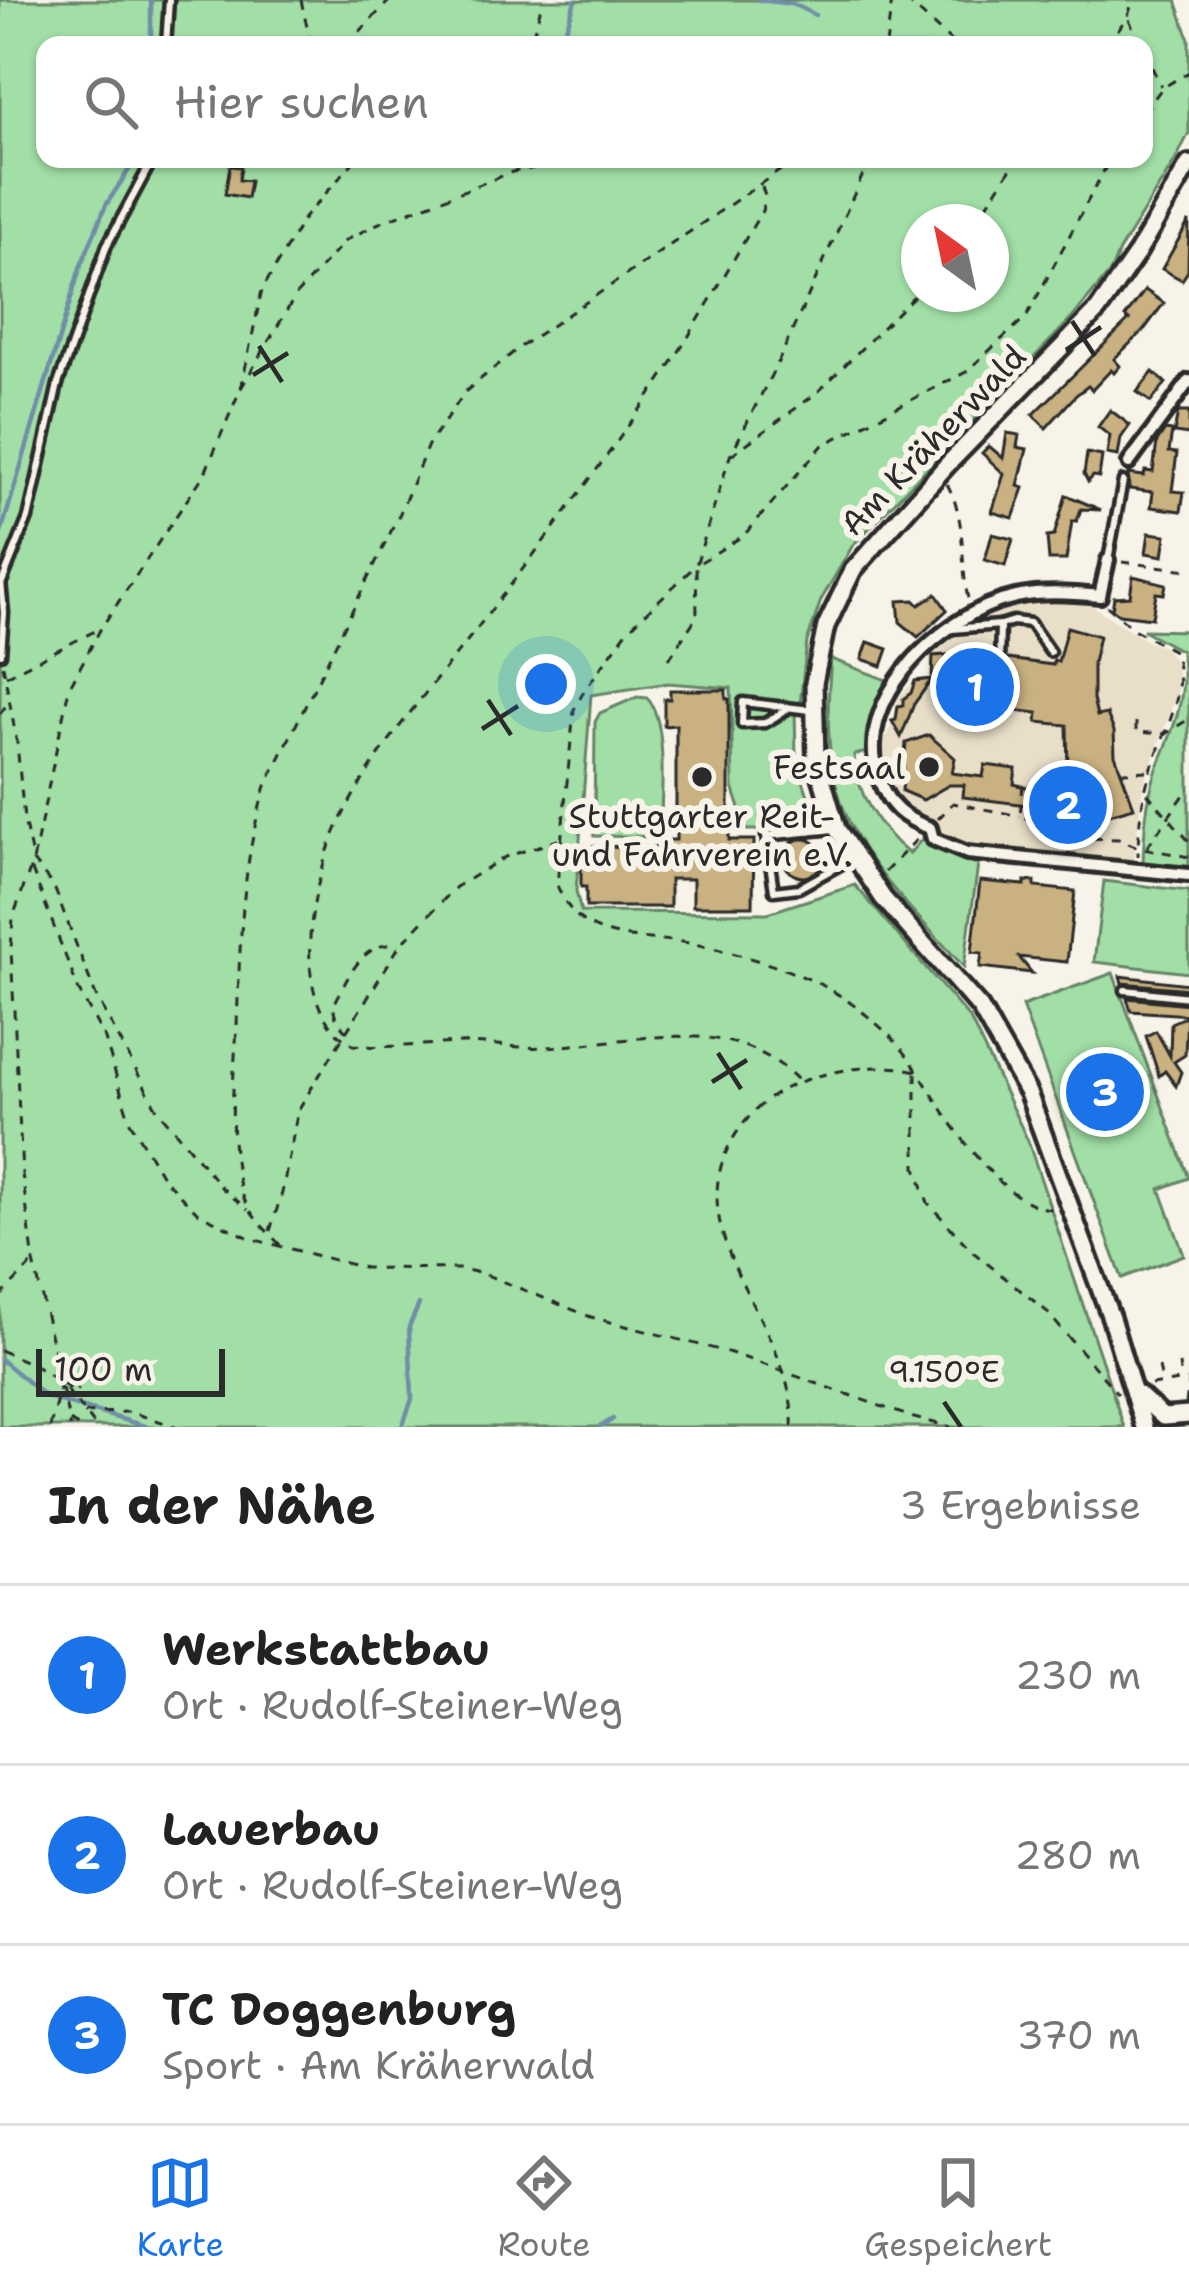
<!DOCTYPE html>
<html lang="de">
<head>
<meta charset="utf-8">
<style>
  body { margin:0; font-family:"Shantell Sans",sans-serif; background:#f6f6f6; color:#222 }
  .compass { position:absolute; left:901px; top:204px; width:108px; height:108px; border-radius:50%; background:#fff; box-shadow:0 3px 9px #0004; rotate:327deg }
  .scale { position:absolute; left:36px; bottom:30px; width:189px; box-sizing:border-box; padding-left:12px; border:6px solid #2b2b2b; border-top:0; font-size:33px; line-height:42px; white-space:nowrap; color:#2b2b2b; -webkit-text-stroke:9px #f7f3e8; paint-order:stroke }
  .you { position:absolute; left:546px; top:684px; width:42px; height:42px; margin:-30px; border:9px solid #fff; border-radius:50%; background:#1a73e8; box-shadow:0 0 0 18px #1a73e833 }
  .badge { display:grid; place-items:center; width:78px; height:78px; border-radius:50%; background:#1a73e8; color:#fff; font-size:39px; font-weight:700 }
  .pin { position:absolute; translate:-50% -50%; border:6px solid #fff; box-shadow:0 3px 12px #0006 }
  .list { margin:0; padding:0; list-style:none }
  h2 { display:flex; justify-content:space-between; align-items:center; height:156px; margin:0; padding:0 48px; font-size:51px }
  h2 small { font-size:39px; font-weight:400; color:#767676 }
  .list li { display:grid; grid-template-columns:78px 1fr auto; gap:36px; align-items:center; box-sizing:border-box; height:180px; padding:0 48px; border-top:3px solid #e0e0e0 }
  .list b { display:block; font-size:45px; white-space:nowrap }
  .list p { margin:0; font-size:39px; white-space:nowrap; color:#767676 }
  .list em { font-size:39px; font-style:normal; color:#767676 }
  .icon { flex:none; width:66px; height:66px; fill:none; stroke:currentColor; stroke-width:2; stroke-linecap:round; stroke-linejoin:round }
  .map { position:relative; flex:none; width:1189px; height:1427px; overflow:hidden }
  .search { position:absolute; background:#fff; box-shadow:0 3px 9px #0004; left:36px; right:36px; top:36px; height:132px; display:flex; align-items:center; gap:30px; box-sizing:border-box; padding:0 42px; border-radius:24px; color:#767676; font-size:45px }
  .sheet { height:696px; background:#fff }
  nav { display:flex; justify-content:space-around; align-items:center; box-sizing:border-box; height:168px; border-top:3px solid #e0e0e0; background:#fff; font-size:33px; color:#767676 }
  nav a { display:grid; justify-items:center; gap:6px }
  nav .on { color:#1a73e8 }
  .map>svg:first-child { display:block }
  .built { fill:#e9dfc9 }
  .green { fill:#a1dfa6; stroke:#668568; stroke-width:3; fill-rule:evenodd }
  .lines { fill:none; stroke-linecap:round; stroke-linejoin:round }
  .stream { stroke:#6f8ea7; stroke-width:4.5 }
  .building { fill:#c9b181; stroke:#2b2b2b; stroke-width:3 }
  .lane-casing { stroke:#2b2b2b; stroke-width:15 }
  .street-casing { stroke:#2b2b2b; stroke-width:20 }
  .secondary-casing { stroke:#2b2b2b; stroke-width:24 }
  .path { stroke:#2b2b2b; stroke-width:3; stroke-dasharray:9 9; stroke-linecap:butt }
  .lane { stroke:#f7f3e8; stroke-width:6 }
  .street { stroke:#f7f3e8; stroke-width:10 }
  .secondary { stroke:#f7f3e8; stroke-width:15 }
  .ticks { fill:none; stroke:#2b2b2b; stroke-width:4.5 }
  .poi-dot { fill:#2b2b2b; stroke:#f7f3e8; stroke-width:4.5 }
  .labels { text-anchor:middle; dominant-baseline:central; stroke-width:12; stroke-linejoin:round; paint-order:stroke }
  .street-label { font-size:33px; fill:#2b2b2b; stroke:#f7f3e8 }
  .poi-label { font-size:33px; fill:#2b2b2b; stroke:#f7f3e8; text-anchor:end }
  .ticks-label { font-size:30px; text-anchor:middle; fill:#2b2b2b; stroke:#f7f3e8; stroke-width:12; stroke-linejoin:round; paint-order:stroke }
</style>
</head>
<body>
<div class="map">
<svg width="1189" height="1427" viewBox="0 0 1189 1427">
  <rect width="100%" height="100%" fill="#f7f3e8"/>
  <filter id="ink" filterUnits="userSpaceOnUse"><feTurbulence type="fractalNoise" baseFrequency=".00833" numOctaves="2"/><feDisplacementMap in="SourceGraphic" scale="24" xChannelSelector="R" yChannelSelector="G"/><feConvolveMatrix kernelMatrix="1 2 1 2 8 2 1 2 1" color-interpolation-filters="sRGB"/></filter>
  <g filter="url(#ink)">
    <polygon class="built" points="1034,599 1082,602 1094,607 1148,642 1164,647 1176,663 1178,691 1143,786 1134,860 969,847 936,834 907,814 887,786 879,751 880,740 888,735 899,697 915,680 930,679 929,659 941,644 971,623 998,609"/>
    <g class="green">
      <polygon points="0,0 163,0 162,45 45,45 45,159 148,159 103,244 54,383 23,516 11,554 0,566"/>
      <path d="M174,0H1176L1189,39V133L1175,161L1119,251L1111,271L1073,317L853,545L821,600L807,642L800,704L795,707L796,759L812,808L792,813L798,830H747L733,787L731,688L668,683L591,695L576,891L581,912L768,913L855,885L970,1019L1028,1141L1124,1427H0V636L8,633L6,584L32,519L62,388L111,248L158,159H1144V45H171ZM919,222H991V294H919Z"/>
      <path d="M1143,630L1189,631V871L1143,864C1144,832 1146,799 1157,769C1173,730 1189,695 1181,651Z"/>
      <path d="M831,659L887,680L869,724L867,752L854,755C857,796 878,828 909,854L922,839L978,865L964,967C862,856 816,819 831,659Z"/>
      <path d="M637,697L647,698C669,721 661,804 660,837L594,836L595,722L600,713Z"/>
      <polygon points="1104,881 1189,891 1189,973 1094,962"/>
      <polygon points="1113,973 1189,1178 1160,1189 1184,1255 1122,1278 1022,1006"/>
    </g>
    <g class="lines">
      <g class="stream">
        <polyline points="151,0 151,45"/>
        <polyline points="759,0 793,4 815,15"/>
        <path d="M546,45C566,40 570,18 575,0"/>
        <polyline points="0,536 80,268 106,205 136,159"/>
        <polyline points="0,1359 46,1397 148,1427"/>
        <polyline points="402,1427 412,1399 409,1327 419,1304"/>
        <polyline points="600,1427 613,1419"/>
      </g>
    </g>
    <g class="building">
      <polygon points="230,166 241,167 239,180 250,181 247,198 225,194"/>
      <polygon points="1189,221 1188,271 1182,280 1162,269"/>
      <polygon points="1145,290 1164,303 1144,330 1114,359 1120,366 1114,373 1111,370 1092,390 1088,386 1076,395 1046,428 1033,415 1129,320 1125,317"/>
      <polygon points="1153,372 1166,383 1151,402 1137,392"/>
      <polygon points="1110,410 1130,425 1121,438 1118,456 1107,454 1110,436 1098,427"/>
      <polygon points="1178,412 1189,412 1189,435 1174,433"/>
      <polygon points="1165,430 1172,431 1169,452 1177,453 1172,491 1184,492 1181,511 1151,507 1153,492 1129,489 1128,474 1144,476 1145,471 1153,472 1157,442"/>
      <polygon points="1007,433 1019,435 1017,447 1027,449 1018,486 1024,488 1013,518 992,512 1004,474 982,453 989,446 1003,458"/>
      <polygon points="1087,453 1102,456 1099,477 1093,476 1088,482 1084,474"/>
      <polygon points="1066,495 1101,510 1081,509 1077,521 1072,521 1066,560 1049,560 1047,537 1054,536"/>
      <polygon points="1149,533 1166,535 1163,556 1146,553"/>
      <polygon points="992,534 1013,539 1005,566 985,560"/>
      <polygon points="1133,576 1166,584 1164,594 1156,593 1152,618 1119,614 1112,609 1114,597 1130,596"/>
      <polygon points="936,594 947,610 918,637 900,622 898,601 914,600 919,605"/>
      <polygon points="1067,627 1099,636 1093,663 1093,699 1097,716 1107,714 1114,731 1115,755 1134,807 1109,814 1055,820 1027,815 1028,805 963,797 964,785 949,785 923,800 902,791 906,743 929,735 955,758 952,773 983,777 985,765 1016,769 1014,784 1046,792 1046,772 1068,772 1067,725 1037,722 1038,713 1011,710 1009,718 995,715 1007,659 1053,665 1054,660 1058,662"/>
      <polygon points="868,642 888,649 882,666 862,659"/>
      <polygon points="946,655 942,678 932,679 933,656"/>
      <polygon points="969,655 992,657 980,713 962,711"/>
      <polygon points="932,679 914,704 901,737 892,721 896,720 898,706 903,705 903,699 911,693 915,681"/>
      <polygon points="670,690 726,690 726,699 729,699 729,840 754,840 753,906 693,906 693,879 670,879 670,907 586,907 586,887 581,887 581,846 666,847 666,840 676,840 676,725 664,726 664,699 670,699"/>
      <circle cx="803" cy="858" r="19"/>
      <polygon points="980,881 1025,885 1025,881 1035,882 1035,887 1075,891 1067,962 1019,957 1032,973 980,967 982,953 972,952"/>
      <polygon points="1120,976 1189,984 1189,989 1122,983"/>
      <polygon points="1127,998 1189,1004 1189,1015 1131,1011"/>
      <polygon points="1187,1016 1185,1055 1174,1062 1181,1072 1176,1086 1165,1071 1159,1076 1146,1036 1156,1031 1170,1056 1171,1023"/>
    </g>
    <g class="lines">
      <defs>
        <g id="lane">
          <polyline points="166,45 169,0"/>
          <polyline points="1108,560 1123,481"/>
          <polyline points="1,581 4,613 1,654"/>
          <polyline points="2,582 28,518 58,384 107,245 153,159"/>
          <polyline points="1000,625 1013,621 1030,623 1050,652"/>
          <polyline points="952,629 1000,625 999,666 986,720"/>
          <polyline points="786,710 765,723 742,724 743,702 811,710"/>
          <polyline points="834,829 766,836 774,891 799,888 851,859"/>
          <polyline points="1125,990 1189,997"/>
        </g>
        <g id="street">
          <polyline points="1129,463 1189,381"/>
          <path d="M1108,560L1100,596C1054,591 1015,590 973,613C916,644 856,710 879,779C889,807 903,818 930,828L933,839L967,853L1189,875"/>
        </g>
        <g id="secondary">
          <polyline points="1139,1395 1163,1417 1189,1415"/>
          <polyline points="1144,1427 1111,1318 1028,1093 980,1008 883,898 837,829 816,759 814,683 826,626 853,570 946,466 1098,310 1138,252 1189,164"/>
        </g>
      </defs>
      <use href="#lane" class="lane-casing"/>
      <use href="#street" class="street-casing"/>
      <use href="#secondary" class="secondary-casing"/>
      <g class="path">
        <polyline points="301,0 311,45"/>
        <polyline points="906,0 955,45"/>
        <polyline points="1129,19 1140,45"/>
        <polyline points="347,45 390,0"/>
        <polyline points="517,45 534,31 543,0"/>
        <polyline points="886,45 892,0"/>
        <polyline points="1107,45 1128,16 1133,0"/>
        <polyline points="1144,51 1161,86"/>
        <polyline points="1144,112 1162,88 1189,72"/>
        <path d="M870,159L780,358L730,456L696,565L628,630L584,691L574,710L557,885C581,950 646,933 699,945C737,953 798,971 831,990C859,1007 895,1036 913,1064C940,1105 1000,1213 1058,1209"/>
        <path d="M762,187L765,196L762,211C725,273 690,339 648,398C596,472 541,546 485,618C436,682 379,744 342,817C313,874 282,1006 353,1045C390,1049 426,1044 463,1043C491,1043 518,1049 546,1047C633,1043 731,1011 800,1082"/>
        <polyline points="976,222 1017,159"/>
        <polyline points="241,388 262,290 304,218 356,159"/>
        <polyline points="731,455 817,393 919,291"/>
        <path d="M947,484C968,521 959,563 969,603"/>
        <polyline points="1122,562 1189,570"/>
        <path d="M1107,606L1135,630L1174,651C1189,695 1164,729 1151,770C1142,797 1138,827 1138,856"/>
        <polyline points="669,659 697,616 696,565 744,535 823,445 966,372 1027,316 1110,159"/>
        <polyline points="3,665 17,743 24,820 33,861 54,887 96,996 157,1109 222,1188 248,1210"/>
        <polyline points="6,676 99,629"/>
        <polyline points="0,714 7,704"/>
        <polyline points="1136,722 1136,732 1165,734 1189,719"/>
        <polyline points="1120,772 1149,771"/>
        <polyline points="1023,785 1020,816 1078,838 1119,839 1138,847 1189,857"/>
        <polyline points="1147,793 1189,841"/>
        <polyline points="938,819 953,803 1020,816"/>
        <polyline points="1147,847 1189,788"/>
        <polyline points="32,870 79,991 105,1039 130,1122 163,1178 199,1214 252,1239 365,1268 462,1269 484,1274 591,1317 731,1353 914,1418 951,1427"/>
        <polyline points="885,872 918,838"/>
        <path d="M347,1032L337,1021L333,1007C347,979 362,940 398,945"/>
        <polyline points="916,1073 916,1167 928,1203 973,1252 1045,1310 1118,1394"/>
        <polyline points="0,1214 0,1233"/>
        <polyline points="270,1231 282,1193 298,1110 400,945 456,887 505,857 558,840"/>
        <path d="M280,1245C265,1228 249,1216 242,1193C226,1141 234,1079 237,1026C240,945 241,863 266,786L400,513L428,445L466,391L520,347L797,159"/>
        <polyline points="0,1297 32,1264"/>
        <polyline points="0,1350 36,1366 76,1393 78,1388"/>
        <polyline points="1179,1364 1181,1380"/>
        <polyline points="1159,1367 1162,1381"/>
        <polyline points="1151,1385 1187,1380"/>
        <polyline points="62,1388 70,1427"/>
        <polyline points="66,1389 96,1427"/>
        <polyline points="1186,1404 1189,1382"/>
        <polyline points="84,1413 130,1412 178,1427"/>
        <polyline points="70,1421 79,1427"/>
        <polyline points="50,1427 61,1383 34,1262 22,1174 11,949 13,917 33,861 69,688 101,628 205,473 240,390 296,295 346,240 377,224 512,172 596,159"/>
        <path d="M792,1427C797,1328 677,1242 731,1142C744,1119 766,1097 790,1086C824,1071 879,1061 916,1071"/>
      </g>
      <use href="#lane" class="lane"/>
      <use href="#street" class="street"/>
      <use href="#secondary" class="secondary"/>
    </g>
  </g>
  <path class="ticks" d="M1072,321L1095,356M259,346L282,382M1066,350L1101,327M253,375L288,353M488,700L511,735M482,729L518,706M718,1053L741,1089M712,1082L747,1060M944,1402L961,1427"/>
  <g class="poi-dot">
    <circle cx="929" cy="767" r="12"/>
    <circle cx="702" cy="777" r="12"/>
  </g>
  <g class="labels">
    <g class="street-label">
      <text transform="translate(933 440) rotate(-46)">Am Kräherwald</text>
    </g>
    <g class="poi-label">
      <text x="905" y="767">Festsaal</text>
      <text x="702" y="816" text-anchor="middle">Stuttgarter Reit-<tspan x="702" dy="38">und Fahrverein e.V.</tspan></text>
    </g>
  </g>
  <g class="ticks-label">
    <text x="944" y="1382">9.150°E</text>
  </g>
</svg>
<svg class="compass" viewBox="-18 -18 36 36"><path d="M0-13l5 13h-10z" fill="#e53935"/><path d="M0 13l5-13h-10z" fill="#767676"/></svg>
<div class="scale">100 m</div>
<div class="you"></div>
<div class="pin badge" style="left:975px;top:687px">1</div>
<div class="pin badge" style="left:1068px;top:805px">2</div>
<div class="pin badge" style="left:1105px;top:1092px">3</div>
<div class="search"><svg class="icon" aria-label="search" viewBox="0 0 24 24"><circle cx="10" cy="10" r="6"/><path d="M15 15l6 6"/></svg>Hier suchen</div>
</div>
<section class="sheet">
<h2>In der Nähe<small>3 Ergebnisse</small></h2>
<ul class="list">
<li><span class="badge">1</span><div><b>Werkstattbau</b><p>Ort · Rudolf-Steiner-Weg</p></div><em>230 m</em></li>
<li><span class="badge">2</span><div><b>Lauerbau</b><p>Ort · Rudolf-Steiner-Weg</p></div><em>280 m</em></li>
<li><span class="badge">3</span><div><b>TC Doggenburg</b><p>Sport · Am Kräherwald</p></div><em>370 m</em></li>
</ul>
</section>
<nav>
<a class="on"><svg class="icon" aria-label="map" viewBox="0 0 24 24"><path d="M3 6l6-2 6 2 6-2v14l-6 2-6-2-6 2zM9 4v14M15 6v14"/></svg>Karte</a>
<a><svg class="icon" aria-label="directions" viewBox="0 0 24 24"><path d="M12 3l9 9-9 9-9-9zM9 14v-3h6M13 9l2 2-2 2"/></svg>Route</a>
<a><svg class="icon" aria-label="saved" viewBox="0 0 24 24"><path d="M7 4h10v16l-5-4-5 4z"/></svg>Gespeichert</a>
</nav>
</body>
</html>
